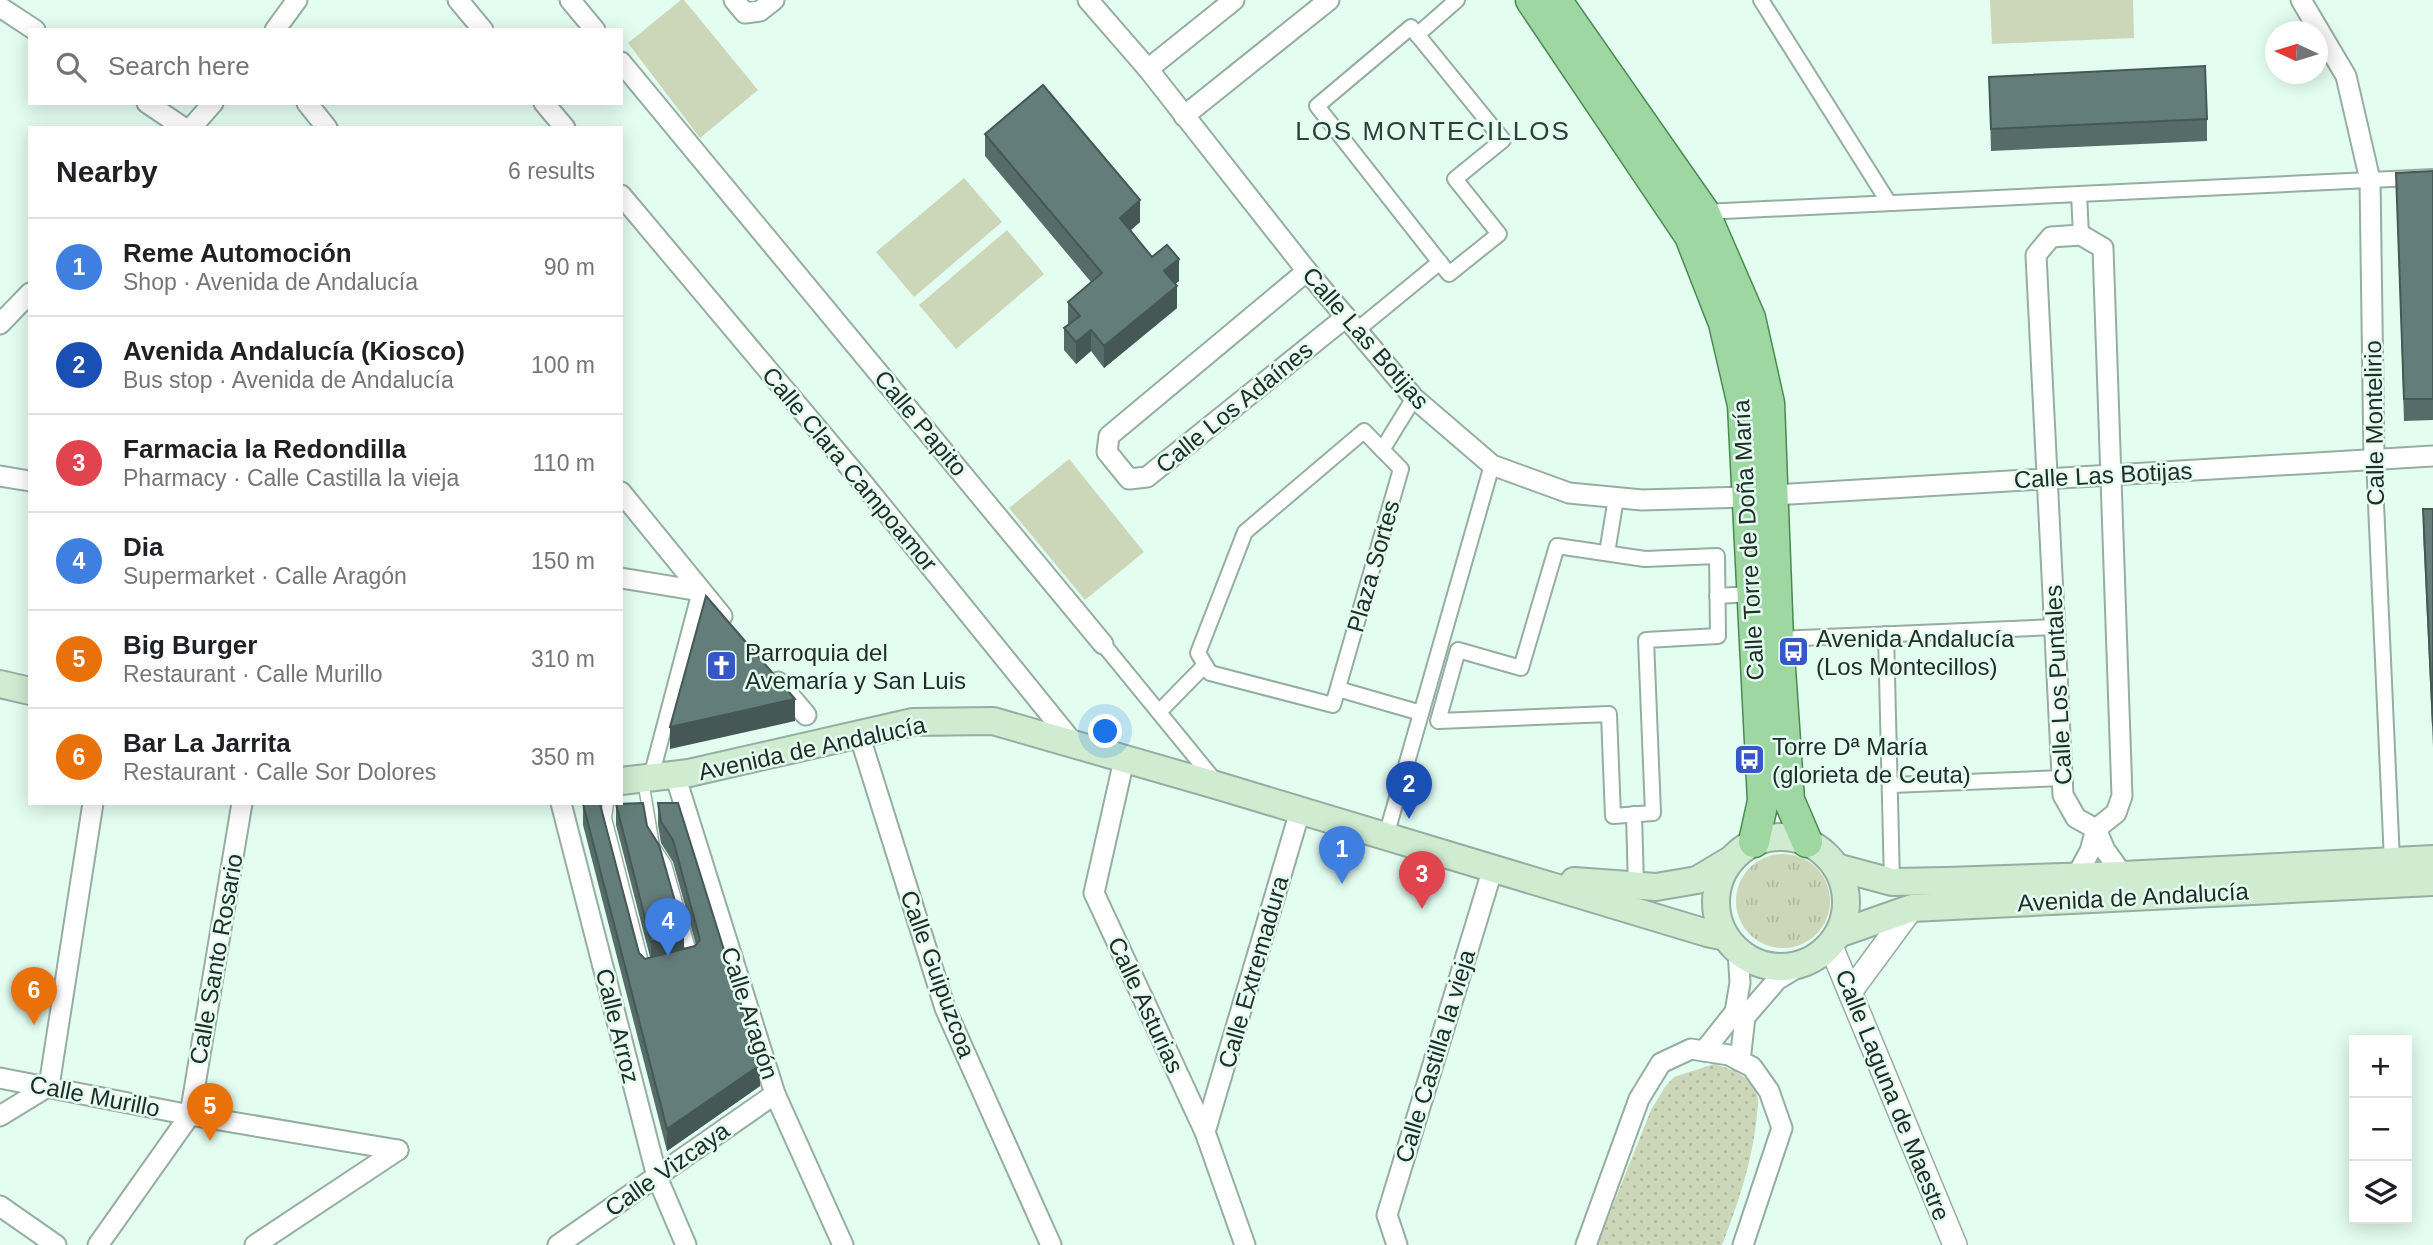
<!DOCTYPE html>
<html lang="en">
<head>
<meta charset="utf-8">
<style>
  body { margin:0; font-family:Arial,sans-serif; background:#f6f6f6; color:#202124 }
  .controls { position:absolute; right:21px; bottom:21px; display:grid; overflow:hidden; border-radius:0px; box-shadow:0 4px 18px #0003 }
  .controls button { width:63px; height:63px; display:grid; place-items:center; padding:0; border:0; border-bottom:2px solid #e0e0e0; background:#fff; color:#202124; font:35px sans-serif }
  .compass { position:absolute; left:2265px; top:21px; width:63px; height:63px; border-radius:50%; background:#fff; box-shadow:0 4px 18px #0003; rotate:274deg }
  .you { position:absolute; left:1106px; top:732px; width:24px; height:24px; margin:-18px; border:5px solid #fff; border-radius:50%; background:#1a73e8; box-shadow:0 0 0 10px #1a73e833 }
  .badge { display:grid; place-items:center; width:46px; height:46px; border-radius:50%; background:#0b8043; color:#fff; font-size:23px; font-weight:700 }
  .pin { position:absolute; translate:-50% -58px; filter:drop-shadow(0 2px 4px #0008) }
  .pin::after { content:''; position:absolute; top:37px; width:24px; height:21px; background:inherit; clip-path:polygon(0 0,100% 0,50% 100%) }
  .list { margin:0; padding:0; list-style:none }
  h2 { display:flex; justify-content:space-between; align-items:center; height:91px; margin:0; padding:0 28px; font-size:30px }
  h2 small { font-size:23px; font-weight:400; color:#757577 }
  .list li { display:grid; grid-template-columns:46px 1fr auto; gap:21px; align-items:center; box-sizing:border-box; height:98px; padding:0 28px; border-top:2px solid #e0e0e0 }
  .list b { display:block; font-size:26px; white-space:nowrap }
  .list p { margin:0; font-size:23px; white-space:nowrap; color:#757577 }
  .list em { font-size:23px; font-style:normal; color:#757577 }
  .icon { flex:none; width:38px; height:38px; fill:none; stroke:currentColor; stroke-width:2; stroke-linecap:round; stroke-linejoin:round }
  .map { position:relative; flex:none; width:2433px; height:1245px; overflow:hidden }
  .search { position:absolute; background:#fff; box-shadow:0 4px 18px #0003; left:28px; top:28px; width:595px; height:77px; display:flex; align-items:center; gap:18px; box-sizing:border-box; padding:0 24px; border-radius:0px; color:#757577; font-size:26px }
  .panel { position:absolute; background:#fff; box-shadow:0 4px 18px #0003; left:28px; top:126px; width:595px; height:679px; border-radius:0px }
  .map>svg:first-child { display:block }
  .grass { fill:url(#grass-tufts) }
  .park { fill:url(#park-dots) }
  .garden { fill:#ccd7ba }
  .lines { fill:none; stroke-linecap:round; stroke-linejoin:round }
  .service-casing { stroke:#96ada2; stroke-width:13 }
  .pedestrian-casing { stroke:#96ada2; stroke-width:18 }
  .minor-casing { stroke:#96ada2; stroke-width:23 }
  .tertiary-casing { stroke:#96ada2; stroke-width:26 }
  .secondary-casing { stroke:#96ada2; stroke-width:30 }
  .primary-casing { stroke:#498b4e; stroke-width:33 }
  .service { stroke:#fff; stroke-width:10 }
  .pedestrian { stroke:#fff; stroke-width:14 }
  .minor { stroke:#fff; stroke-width:19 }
  .tertiary { stroke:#fff; stroke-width:23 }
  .secondary { stroke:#cfebd0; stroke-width:26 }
  .primary { stroke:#9ed7a1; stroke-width:30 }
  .wall { fill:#556c69 }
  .shaded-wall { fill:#455855 }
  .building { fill:#637d7a; stroke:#455855; stroke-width:2 }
  .labels { text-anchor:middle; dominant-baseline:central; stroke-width:5; stroke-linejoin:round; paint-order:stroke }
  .street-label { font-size:24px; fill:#232d28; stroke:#e4fdf1 }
  .poi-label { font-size:24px; fill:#232d28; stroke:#e4fdf1; text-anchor:start }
  .neighbourhood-label { font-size:26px; letter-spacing:2px; fill:#2b4037; stroke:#e4fdf1 }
</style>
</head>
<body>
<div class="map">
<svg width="2433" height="1245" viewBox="0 0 2433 1245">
  <defs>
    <pattern id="grass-tufts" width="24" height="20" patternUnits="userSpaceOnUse" patternTransform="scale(1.75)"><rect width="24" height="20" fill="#ccd7ba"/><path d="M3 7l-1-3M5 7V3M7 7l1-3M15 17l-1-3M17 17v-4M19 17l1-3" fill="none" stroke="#afb9a0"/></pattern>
    <pattern id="park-dots" width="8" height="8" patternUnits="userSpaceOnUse" patternTransform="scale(1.75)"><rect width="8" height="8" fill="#ccd7ba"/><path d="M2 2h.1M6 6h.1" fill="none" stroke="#afb9a0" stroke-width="1.8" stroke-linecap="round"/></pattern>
  </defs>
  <rect width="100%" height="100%" fill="#e4fdf1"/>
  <circle class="grass" cx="1783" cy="901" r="47"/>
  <path class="park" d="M1714,1064C1731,1068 1755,1078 1758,1099C1759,1103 1757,1110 1757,1115C1753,1159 1738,1204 1722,1245H1597L1651,1110L1665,1087L1674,1077Z"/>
  <g class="garden">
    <polygon points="681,0 684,0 758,90 700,138 628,43"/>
    <polygon points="1990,0 2133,0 2134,38 1992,44"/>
    <polygon points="964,178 1002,222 914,297 876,252"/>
    <polygon points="1007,230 1044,274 956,349 919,305"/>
    <polygon points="1069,459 1144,552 1085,600 1009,508"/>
  </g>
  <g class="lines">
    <defs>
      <g id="service">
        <polyline points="643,780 654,846 666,864 693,959"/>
        <polyline points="608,803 606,818 644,966"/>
      </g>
      <g id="pedestrian">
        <polyline points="1761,0 1889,203"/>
        <polygon points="1411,27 1503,140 1455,179 1499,234 1449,274 1317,106"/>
        <polyline points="1417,35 1457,0"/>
        <polyline points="2079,194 2081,235"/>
        <polyline points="1704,212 2433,177"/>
        <polyline points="1357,330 1440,262"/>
        <polygon points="1364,431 1401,469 1333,705 1210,673 1198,653 1245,532"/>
        <polyline points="1382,450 1414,398"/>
        <polyline points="2374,459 2392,861"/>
        <polygon points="1557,546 1645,559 1717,556 1718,636 1646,640 1653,813 1613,816 1609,714 1438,721 1458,650 1521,668"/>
        <polyline points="1607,553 1616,498"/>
        <polyline points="1717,596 1752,594"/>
        <polyline points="1886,634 1892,882"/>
        <polyline points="1778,639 2055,627"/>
        <polyline points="1103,644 1215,781"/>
        <polyline points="1338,689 1421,713"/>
        <polyline points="1159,712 1205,665"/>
        <polyline points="651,777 700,591"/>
        <polyline points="1891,785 2062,778"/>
        <polyline points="1634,814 1636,886"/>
        <polyline points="1386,836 1492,465"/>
      </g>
      <g id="minor">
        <polyline points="458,0 483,30"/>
        <polyline points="570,0 595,30"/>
        <polyline points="734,0 745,13 760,11 774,0"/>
        <polyline points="1088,0 1148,69 1307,271 1414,398 1492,465 1569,493 1642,500 1746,497"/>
        <polyline points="2301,0 2346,76 2370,180 2374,459"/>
        <polyline points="0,7 35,30"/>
        <polyline points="275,30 297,0"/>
        <polyline points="621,62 1103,644"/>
        <polyline points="1148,69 1234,0"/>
        <polyline points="147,103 184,128"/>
        <polyline points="307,103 327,128"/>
        <polyline points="544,103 565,128"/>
        <polyline points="1184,116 1329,0"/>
        <polyline points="191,128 213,103"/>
        <polyline points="621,195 858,477 1075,745"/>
        <polygon points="2081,235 2103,248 2122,796 2116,813 2096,829 2076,818 2063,795 2036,255 2051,237"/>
        <polyline points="1307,271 1109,436 1107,452 1129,479 1147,477 1346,317"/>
        <polyline points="0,324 30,293"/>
        <polyline points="0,476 30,481"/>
        <polyline points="621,492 722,616"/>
        <polyline points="1772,495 2433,456"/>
        <polyline points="621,578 700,591"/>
        <polyline points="778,682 806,715"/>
        <polyline points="859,734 945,1008 1051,1245"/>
        <polyline points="1124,760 1094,893 1205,1132 1245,1245"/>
        <polyline points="675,775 775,1094 843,1245"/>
        <polyline points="561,803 657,1177 686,1245"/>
        <polyline points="2096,829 2105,850 2123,875"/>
        <polyline points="2076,877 2090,851 2096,829"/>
        <polyline points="1704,1051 1735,1012 1740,983 1738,950"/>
        <polyline points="1740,1061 1745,1017 1777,980 1808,961"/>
        <polyline points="0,1078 190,1115 398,1150"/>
        <polyline points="0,1116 49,1086 93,803"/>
        <polyline points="1205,1132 1300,811"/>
        <polyline points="0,1206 56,1245"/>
        <polyline points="98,1245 190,1115 242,803"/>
        <polyline points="255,1245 398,1150"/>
        <polyline points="558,1245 775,1094"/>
        <polyline points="1397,1245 1387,1215 1493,868"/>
        <polyline points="1586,1245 1639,1099 1661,1063 1691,1049 1729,1055 1752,1067 1769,1091 1782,1128 1743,1245"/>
      </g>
      <g id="tertiary">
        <polyline points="1830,944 1955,1245"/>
        <polyline points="1850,992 1912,908"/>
      </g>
      <g id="secondary">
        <polyline points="0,684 30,691"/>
        <polyline points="621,781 689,773 913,722 993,721 1219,786 1707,933 1726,937"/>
        <circle cx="1781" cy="902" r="65"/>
        <polyline points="1836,867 1892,882 1946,881 2123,875 2433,859"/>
        <polyline points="1574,881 1656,887 1697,880 1732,859"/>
        <polyline points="1838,934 1912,908 2433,882"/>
      </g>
      <g id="primary">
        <polyline points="1531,0 1690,236 1724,323 1743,405 1763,801 1754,842"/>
        <polyline points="1556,0 1704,212 1750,318 1769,403 1778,639 1789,800 1807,842"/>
      </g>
    </defs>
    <use href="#service" class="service-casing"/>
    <use href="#pedestrian" class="pedestrian-casing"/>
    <use href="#minor" class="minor-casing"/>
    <use href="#tertiary" class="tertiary-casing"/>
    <use href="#secondary" class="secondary-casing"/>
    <use href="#primary" class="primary-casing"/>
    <use href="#service" class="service"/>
    <use href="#pedestrian" class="pedestrian"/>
    <use href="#minor" class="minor"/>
    <use href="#tertiary" class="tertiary"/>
    <use href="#secondary" class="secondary"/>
    <use href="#primary" class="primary"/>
  </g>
  <g class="wall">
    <polygon points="1989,77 2207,119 2207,141 1991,151"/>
    <polygon points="985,134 1140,222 1131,230 1152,257 1179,281 1175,284 1177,308 1104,368 1091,351 1076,364 1064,350 1064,328 1069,325 1068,323 1068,302 1091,282 985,156"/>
    <polygon points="2433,171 2433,420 2404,421 2396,173"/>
    <polygon points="2423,509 2433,509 2433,747 2423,531"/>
    <polygon points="658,803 678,803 760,1086 667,1151 583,825 583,804 639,953 645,959 650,957 616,825 616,804 647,826 684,948 695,946 696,945 673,862 661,843 658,825"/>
  </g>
  <g class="shaded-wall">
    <polygon points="1140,200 1140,222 1120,239 1120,218"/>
    <polygon points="1179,259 1179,281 1164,293 1164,271"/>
    <polygon points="1177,286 1177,308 1104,368 1104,346"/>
    <polygon points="1091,330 1091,351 1076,364 1076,342"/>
    <polygon points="795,699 795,721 670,749 670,727"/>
    <polygon points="684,933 684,955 651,964 651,942"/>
    <polygon points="760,1065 760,1086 667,1151 667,1129"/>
  </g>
  <g class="building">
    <polygon points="2205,66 2207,119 1991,129 1989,77"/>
    <polygon points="1043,85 1140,200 1120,218 1152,257 1167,245 1179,259 1164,271 1177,286 1104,346 1091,330 1076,342 1064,328 1080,316 1068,302 1102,273 985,134"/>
    <polygon points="2433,171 2433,399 2404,399 2396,173"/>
    <polygon points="2423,509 2433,509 2433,726"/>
    <polygon points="706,596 795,699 670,727"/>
    <polygon points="643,803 647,826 659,845 684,933 651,942 616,804"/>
    <polygon points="658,803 678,803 760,1065 667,1129 583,804 600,804 639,953 645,959 695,946 700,940 673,840 661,822"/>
  </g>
  <defs>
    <symbol id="bus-square" viewBox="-11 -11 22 22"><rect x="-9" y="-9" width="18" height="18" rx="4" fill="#3657c8" stroke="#e4fdf1"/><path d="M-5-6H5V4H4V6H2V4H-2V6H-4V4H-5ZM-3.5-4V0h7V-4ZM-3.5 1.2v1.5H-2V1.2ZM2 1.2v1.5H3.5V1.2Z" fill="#fff"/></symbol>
    <symbol id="church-square" viewBox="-11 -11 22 22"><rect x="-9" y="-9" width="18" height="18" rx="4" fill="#3657c8" stroke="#e4fdf1"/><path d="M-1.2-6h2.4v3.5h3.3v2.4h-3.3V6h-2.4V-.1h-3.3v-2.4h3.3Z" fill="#fff"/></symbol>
  </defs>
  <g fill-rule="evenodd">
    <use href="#bus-square" x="1776" y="634" width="35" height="35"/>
    <use href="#church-square" x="704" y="648" width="35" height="35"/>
    <use href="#bus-square" x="1732" y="742" width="35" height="35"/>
  </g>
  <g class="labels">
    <g class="street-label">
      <text transform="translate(1366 338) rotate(49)">Calle Las Botijas</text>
      <text transform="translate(1234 407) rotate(-39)">Calle Los Adaínes</text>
      <text transform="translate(921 423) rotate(50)">Calle Papito</text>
      <text transform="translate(2374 423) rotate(-91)">Calle Montelirio</text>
      <text transform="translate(850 469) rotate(50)">Calle Clara Campoamor</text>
      <text transform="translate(2103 475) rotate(-3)">Calle Las Botijas</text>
      <text transform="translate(1748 540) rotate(-93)">Calle Torre de Doña María</text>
      <text transform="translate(1373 566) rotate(-74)">Plaza Sortes</text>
      <text transform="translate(2058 685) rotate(-93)">Calle Los Puntales</text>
      <text transform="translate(812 748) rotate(-12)">Avenida de Andalucía</text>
      <text transform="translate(2133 897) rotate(-3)">Avenida de Andalucía</text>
      <text transform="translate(216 959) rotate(-80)">Calle Santo Rosario</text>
      <text transform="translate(1253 972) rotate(-74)">Calle Extremadura</text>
      <text transform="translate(938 974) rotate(70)">Calle Guipuzcoa</text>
      <text transform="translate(1146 1005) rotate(65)">Calle Asturias</text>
      <text transform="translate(750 1013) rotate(72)">Calle Aragón</text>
      <text transform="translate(618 1026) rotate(76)">Calle Arroz</text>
      <text transform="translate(1435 1056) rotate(-73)">Calle Castilla la vieja</text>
      <text transform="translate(1893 1095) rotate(68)">Calle Laguna de Maestre</text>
      <text transform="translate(95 1096) rotate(11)">Calle Murillo</text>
      <text transform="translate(667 1169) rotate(-35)">Calle Vizcaya</text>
    </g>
    <g class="poi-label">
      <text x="1816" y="638">Avenida Andalucía<tspan x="1816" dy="28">(Los Montecillos)</tspan></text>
      <text x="745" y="652">Parroquia del<tspan x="745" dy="28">Avemaría y San Luis</tspan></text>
      <text x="1772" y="746">Torre Dª María<tspan x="1772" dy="28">(glorieta de Ceuta)</tspan></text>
    </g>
    <g class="neighbourhood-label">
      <text x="1433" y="131">LOS MONTECILLOS</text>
    </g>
  </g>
</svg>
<div class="controls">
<button>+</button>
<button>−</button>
<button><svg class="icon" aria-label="layers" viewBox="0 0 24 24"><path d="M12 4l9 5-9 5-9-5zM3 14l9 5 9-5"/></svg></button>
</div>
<svg class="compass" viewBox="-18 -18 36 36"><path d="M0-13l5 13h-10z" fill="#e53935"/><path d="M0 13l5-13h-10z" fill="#757577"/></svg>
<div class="you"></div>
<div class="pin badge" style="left:1342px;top:884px;background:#3f7fe0">1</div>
<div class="pin badge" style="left:1409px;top:819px;background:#1a4fb4">2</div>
<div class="pin badge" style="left:1422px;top:909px;background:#e0444e">3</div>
<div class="pin badge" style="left:668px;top:956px;background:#3f7fe0">4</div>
<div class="pin badge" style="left:210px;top:1141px;background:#e8710a">5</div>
<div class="pin badge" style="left:34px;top:1025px;background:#e8710a">6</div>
<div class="search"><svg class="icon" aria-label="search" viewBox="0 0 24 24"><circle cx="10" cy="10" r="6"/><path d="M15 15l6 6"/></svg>Search here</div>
<section class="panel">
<h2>Nearby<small>6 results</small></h2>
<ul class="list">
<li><span class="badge" style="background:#3f7fe0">1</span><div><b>Reme Automoción</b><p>Shop · Avenida de Andalucía</p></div><em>90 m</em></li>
<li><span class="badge" style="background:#1a4fb4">2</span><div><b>Avenida Andalucía (Kiosco)</b><p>Bus stop · Avenida de Andalucía</p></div><em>100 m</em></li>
<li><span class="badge" style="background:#e0444e">3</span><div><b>Farmacia la Redondilla</b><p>Pharmacy · Calle Castilla la vieja</p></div><em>110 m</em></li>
<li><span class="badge" style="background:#3f7fe0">4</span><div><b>Dia</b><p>Supermarket · Calle Aragón</p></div><em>150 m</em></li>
<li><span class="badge" style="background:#e8710a">5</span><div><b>Big Burger</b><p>Restaurant · Calle Murillo</p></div><em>310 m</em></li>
<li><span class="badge" style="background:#e8710a">6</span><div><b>Bar La Jarrita</b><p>Restaurant · Calle Sor Dolores</p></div><em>350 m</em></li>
</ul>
</section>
</div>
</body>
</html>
